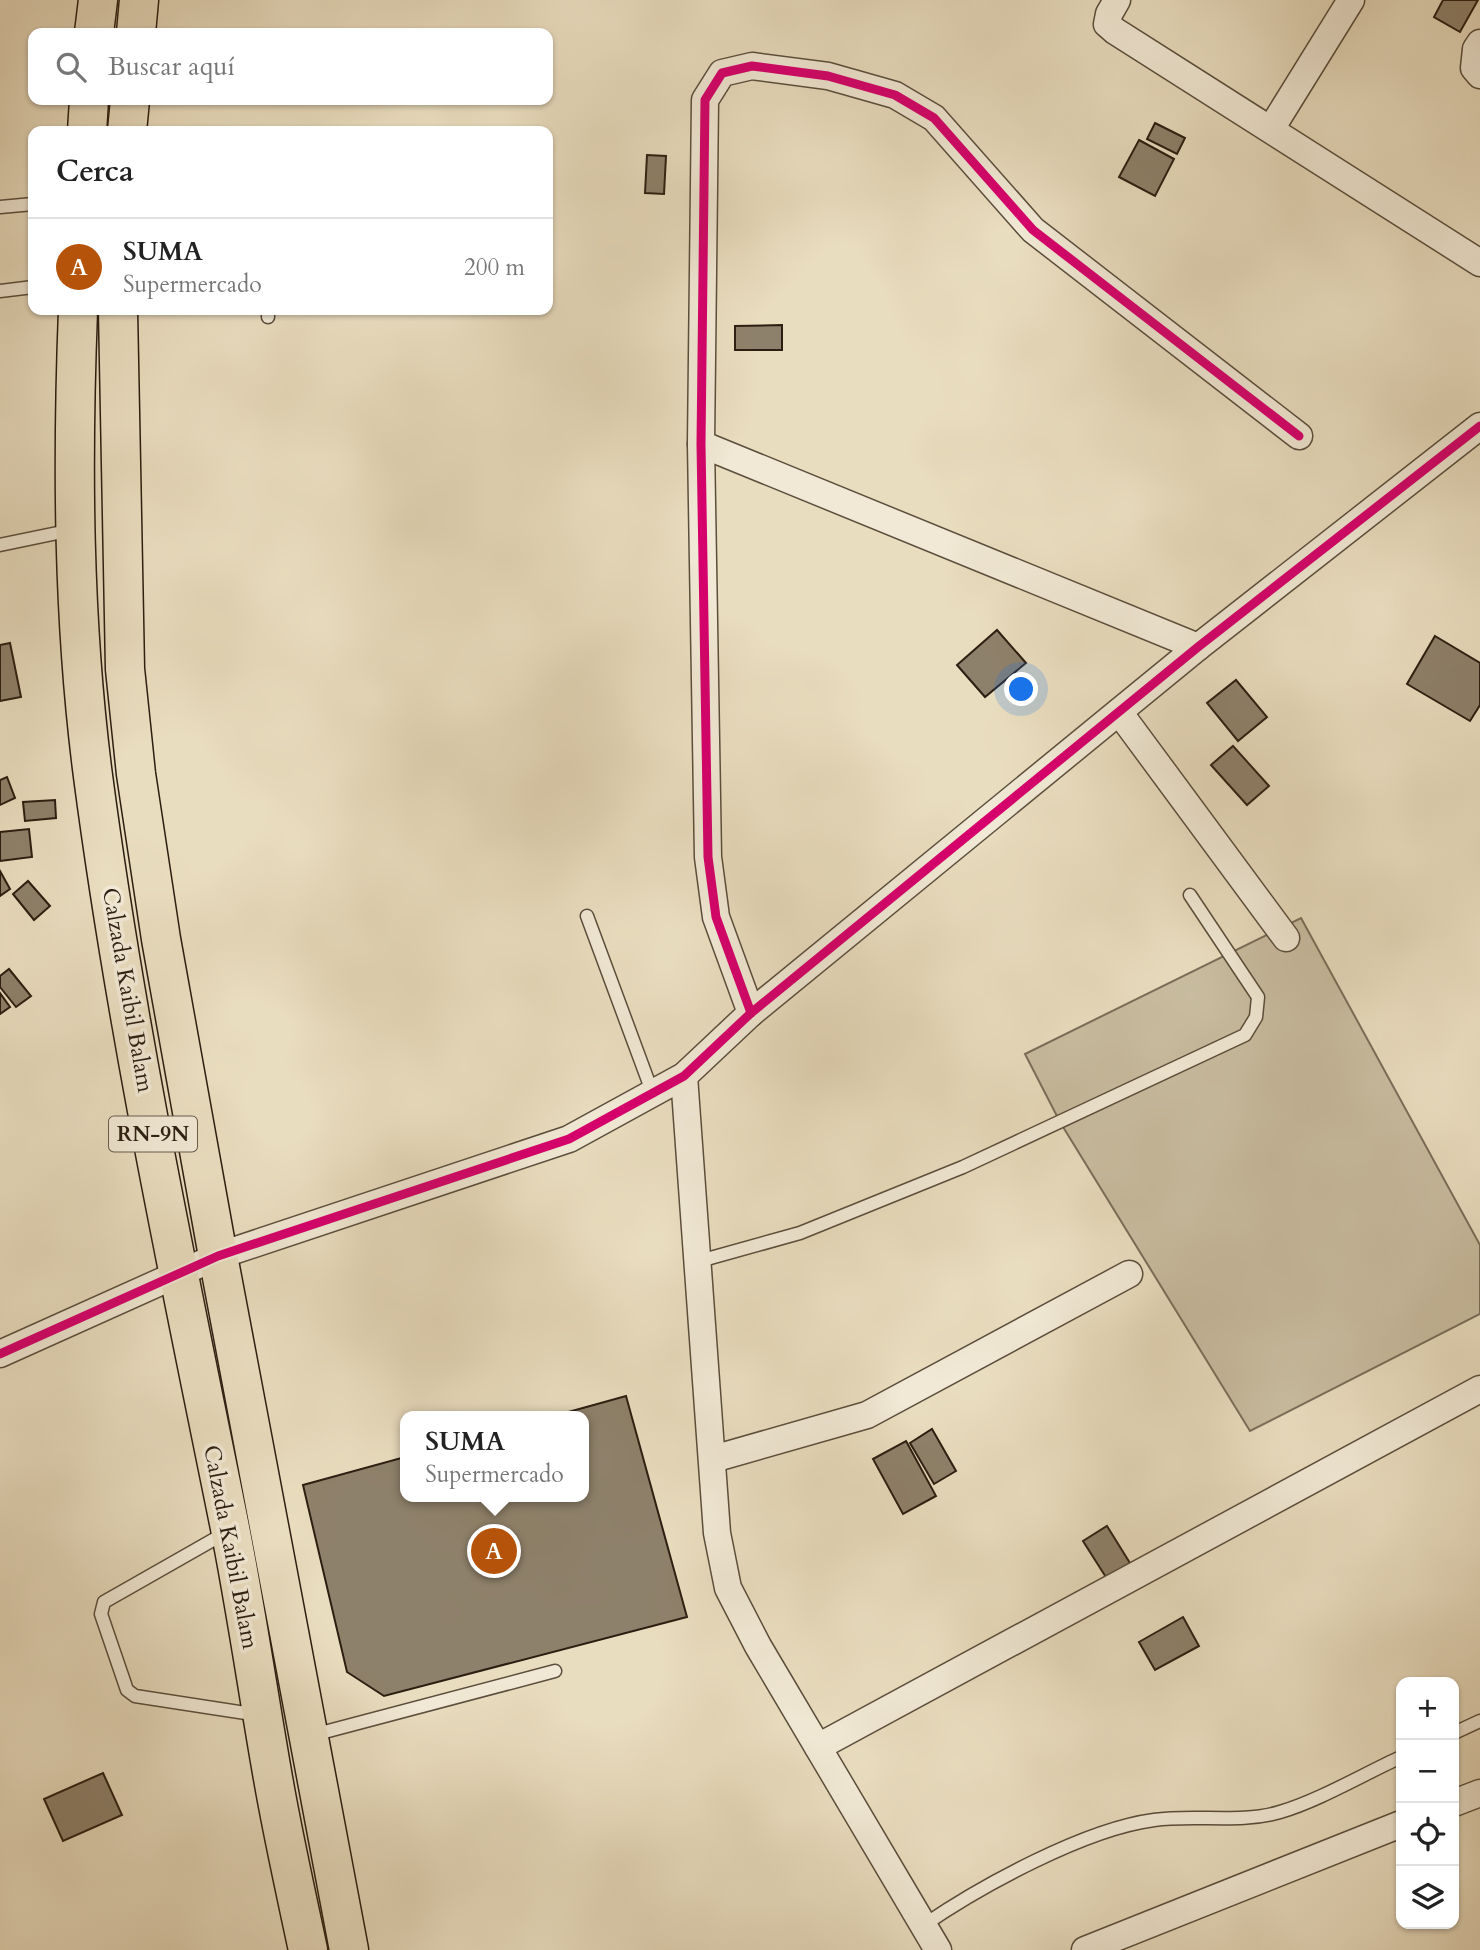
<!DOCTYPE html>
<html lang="es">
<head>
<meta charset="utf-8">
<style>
  body { margin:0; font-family:Cardo,serif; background:#f6f6f6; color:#222 }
  .controls { position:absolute; right:21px; bottom:21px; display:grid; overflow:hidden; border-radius:14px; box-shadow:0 2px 5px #0004 }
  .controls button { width:63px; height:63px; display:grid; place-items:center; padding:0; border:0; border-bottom:2px solid #e0e0e0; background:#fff; color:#222; font:35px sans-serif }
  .you { position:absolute; left:1022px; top:690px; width:24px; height:24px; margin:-18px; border:5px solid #fff; border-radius:50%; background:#1a73e8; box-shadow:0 0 0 10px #1a73e833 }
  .badge { display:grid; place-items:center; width:46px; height:46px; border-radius:50%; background:#b45309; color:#fff; font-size:23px; font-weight:700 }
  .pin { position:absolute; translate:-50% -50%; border:4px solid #fff; box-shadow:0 2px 7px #0006 }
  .popup { position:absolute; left:400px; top:1411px; width:189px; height:91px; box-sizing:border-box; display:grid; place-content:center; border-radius:14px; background:#fff; filter:drop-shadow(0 2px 5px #0005); font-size:23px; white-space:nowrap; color:#767676 }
  .popup b { font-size:26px; color:#222 }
  .popup::after { content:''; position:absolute; left:50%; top:100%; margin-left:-14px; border:14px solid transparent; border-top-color:#fff }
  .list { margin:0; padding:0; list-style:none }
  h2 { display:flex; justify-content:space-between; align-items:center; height:91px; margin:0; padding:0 28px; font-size:30px }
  h2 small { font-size:23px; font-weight:400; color:#767676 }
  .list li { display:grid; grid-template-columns:46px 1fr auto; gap:21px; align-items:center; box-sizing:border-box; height:98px; padding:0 28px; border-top:2px solid #e0e0e0 }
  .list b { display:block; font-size:26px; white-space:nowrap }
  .list p { margin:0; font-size:23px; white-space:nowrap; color:#767676 }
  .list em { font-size:23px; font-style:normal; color:#767676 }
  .icon { flex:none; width:38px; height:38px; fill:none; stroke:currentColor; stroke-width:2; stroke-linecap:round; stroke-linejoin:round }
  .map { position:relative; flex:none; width:1480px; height:1950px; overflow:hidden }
  .search { position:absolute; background:#fff; box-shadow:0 2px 5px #0004; left:28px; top:28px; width:525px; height:77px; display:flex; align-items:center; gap:18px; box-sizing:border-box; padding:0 24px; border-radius:14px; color:#767676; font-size:26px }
  .panel { position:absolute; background:#fff; box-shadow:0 2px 5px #0004; left:28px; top:126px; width:525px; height:189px; border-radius:14px }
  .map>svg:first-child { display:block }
  .green { fill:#c9bda1; stroke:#7a6e59; stroke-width:2 }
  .building { fill:#8e816b; stroke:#2c1e11; stroke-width:2 }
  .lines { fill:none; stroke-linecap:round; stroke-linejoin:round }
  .lane-casing { stroke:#5b4e3c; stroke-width:15 }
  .street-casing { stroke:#5b4e3c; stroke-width:29 }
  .primary-casing { stroke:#2c1e11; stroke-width:41 }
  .lane { stroke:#f1e9d5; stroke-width:12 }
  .street { stroke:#f1e9d5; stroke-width:26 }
  .primary { stroke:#e9ddbf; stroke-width:38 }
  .cycleway-casing { stroke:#f1e9d5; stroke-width:13 }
  .cycleway { stroke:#d6006c; stroke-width:9 }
  .labels { text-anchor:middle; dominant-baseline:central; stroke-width:7; stroke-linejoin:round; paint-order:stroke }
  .shield { fill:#f1e9d5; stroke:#675b4c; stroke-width:2 }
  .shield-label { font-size:21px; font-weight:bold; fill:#2c1e11 }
  .street-label { font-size:23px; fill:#2c1e11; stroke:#f1e9d5 }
</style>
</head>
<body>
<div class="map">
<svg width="1480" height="1950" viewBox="0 0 1480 1950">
  <rect width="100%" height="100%" fill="#e9ddbf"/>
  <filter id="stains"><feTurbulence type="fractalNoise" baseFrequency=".00286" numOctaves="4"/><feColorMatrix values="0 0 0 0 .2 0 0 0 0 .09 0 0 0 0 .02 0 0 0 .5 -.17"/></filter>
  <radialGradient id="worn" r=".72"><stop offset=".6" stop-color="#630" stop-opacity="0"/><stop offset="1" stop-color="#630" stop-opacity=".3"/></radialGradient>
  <polygon class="green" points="1301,918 1480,1245 1480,1314 1250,1431 1060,1122 1025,1054"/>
  <g class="building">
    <polygon points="1443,0 1478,0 1460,32 1434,17"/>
    <polygon points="1155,123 1185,138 1177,154 1147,139"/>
    <polygon points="1139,140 1174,159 1155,196 1119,177"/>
    <polygon points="647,155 666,156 664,194 645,193"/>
    <polygon points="782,325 782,350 735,350 735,326"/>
    <polygon points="997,630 1026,663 985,697 957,665"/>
    <polygon points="1435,636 1480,663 1480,705 1470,721 1407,684"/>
    <polygon points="10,643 21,697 0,701 0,645"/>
    <polygon points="1236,680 1267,717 1238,741 1207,703"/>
    <polygon points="1233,746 1269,786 1247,805 1211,765"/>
    <polygon points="7,777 15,798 0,805 0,780"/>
    <polygon points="55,800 56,818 25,821 23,802"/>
    <polygon points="29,829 32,857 0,861 0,832"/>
    <polygon points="0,871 10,889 0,896"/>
    <polygon points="28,881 50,906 34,920 13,894"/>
    <polygon points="9,969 31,996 16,1007 0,987 0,976"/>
    <polygon points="0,993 10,1007 0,1014"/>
    <polygon points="626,1396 687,1617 384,1696 347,1672 303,1485 405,1457 405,1497 583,1497 583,1416 554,1416"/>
    <polygon points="932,1429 956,1471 934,1484 910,1443"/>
    <polygon points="906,1441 936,1496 903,1514 873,1459"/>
    <polygon points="1107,1526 1133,1568 1109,1582 1083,1541"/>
    <polygon points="1183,1617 1199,1646 1155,1670 1139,1642"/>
    <polygon points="103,1773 122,1815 63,1841 44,1799"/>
  </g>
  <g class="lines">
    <defs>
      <g id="lane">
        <polyline points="0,207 33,204"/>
        <polyline points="0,291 33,287"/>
        <polyline points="268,317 268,310"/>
        <polyline points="0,545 72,530"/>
        <polyline points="587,916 653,1094"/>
        <polyline points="696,1262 800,1233 963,1167 1245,1035 1256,1017 1258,997 1190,895"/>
        <polyline points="227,1532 104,1602 101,1614 127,1690 135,1696 258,1715"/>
        <polyline points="1454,1733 1480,1721"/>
        <polyline points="313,1735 555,1671"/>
        <path d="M924,1925C981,1886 1085,1829 1154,1820C1195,1814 1240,1824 1280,1812C1318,1801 1364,1774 1401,1757"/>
      </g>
      <g id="street">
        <polyline points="1117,0 1109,14 1107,24 1115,31 1480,263"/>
        <polyline points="1480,43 1476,49 1474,68 1480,75"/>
        <polyline points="1271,129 1351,0"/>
        <polyline points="701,444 1198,647"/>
        <polyline points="1119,712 1286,938"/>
        <polyline points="751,1013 716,917 708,857 701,444 705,100 722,73 752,66 828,76 895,95 934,118 1033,230 1299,436"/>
        <polyline points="684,1076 717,1533 728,1588 758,1646 938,1950"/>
        <polyline points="0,1354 218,1256 569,1139 684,1076 751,1013 1198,647 1480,426"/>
        <polyline points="713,1459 867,1415 1129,1274"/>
        <polyline points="818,1747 1480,1389"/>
        <polyline points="1454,1803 1480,1793"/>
        <polyline points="1085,1950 1401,1824"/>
      </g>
      <g id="primary">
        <polyline points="94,33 98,0"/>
        <polyline points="136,33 139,0"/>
        <polyline points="87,131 89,100"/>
        <polyline points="127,131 130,100"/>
        <path d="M78,310C72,465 73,622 93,776C126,1027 179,1276 229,1523C246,1608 258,1693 273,1778C283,1836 296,1893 308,1950"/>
        <polyline points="118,310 125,669 136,774 161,939 218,1256 349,1950"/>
      </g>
    </defs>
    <use href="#lane" class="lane-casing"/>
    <use href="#street" class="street-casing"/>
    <use href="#primary" class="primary-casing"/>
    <use href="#lane" class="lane"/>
    <use href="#street" class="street"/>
    <use href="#primary" class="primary"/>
    <defs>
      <g id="cycleway">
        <polyline points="751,1013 716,917 708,857 701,444 705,100 722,73 752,66 828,76 895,95 934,118 1033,230 1299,436"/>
        <polyline points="0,1354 218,1256 569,1139 684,1076 751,1013 1198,647 1480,426"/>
      </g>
    </defs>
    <use href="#cycleway" class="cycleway-casing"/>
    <use href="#cycleway" class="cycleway"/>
  </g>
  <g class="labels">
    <rect class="shield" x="109" y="1116.5" width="88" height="35" rx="5"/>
    <g class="shield-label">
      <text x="153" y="1134">RN-9N</text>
    </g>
    <g class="street-label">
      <text transform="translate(128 990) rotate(80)">Calzada Kaibil Balam</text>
      <text transform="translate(231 1547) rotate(79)">Calzada Kaibil Balam</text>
    </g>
  </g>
  <rect width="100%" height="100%" filter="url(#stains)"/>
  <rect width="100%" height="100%" fill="url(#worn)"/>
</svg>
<div class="controls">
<button>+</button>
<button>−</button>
<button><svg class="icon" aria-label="locate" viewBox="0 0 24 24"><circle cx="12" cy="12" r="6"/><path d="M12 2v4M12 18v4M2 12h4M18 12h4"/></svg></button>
<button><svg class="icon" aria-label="layers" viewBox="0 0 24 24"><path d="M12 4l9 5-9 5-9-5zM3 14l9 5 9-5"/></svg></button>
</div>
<div class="you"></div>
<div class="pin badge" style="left:494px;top:1551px">A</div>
<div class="popup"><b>SUMA</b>Supermercado</div>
<div class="search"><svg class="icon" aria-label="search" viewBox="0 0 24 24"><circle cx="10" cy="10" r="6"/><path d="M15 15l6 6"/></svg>Buscar aquí</div>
<section class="panel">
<h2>Cerca<small></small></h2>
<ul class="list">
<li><span class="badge">A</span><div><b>SUMA</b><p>Supermercado</p></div><em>200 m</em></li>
</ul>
</section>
</div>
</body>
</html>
